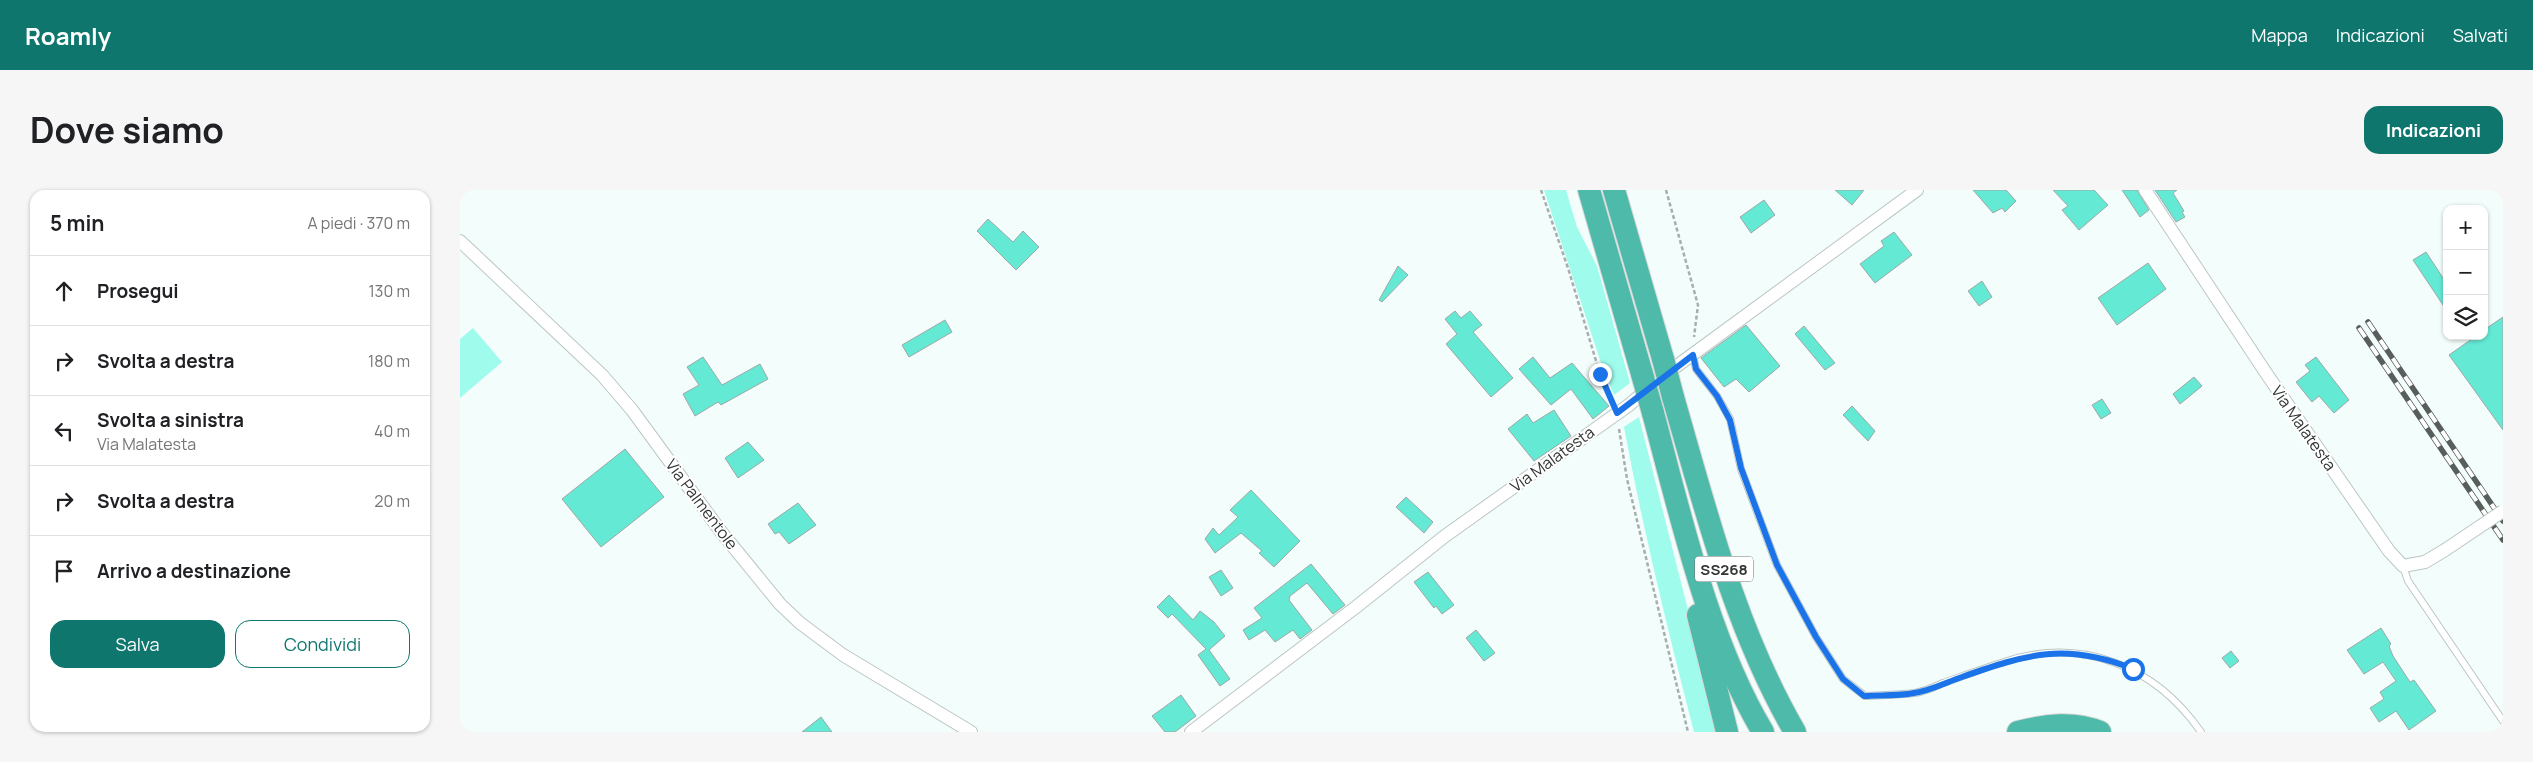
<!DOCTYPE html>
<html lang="it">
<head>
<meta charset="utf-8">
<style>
  body { margin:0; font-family:Manrope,sans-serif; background:#f6f6f6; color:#202124 }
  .controls { position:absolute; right:15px; top:15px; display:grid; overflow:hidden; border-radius:10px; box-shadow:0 1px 4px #0004 }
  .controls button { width:45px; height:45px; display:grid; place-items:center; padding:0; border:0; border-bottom:1px solid #e0e0e0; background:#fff; color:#202124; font:25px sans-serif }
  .stop { position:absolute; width:15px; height:15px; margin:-11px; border:4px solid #1a73e8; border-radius:50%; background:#fff }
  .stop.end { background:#1a73e8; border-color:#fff; box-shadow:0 1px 5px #0008 }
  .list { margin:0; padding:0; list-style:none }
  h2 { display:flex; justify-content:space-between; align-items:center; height:65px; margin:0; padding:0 20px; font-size:21px }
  h2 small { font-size:16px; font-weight:400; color:#757577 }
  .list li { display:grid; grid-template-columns:32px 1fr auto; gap:15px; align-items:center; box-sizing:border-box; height:70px; padding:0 20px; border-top:1px solid #e0e0e0 }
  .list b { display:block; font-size:19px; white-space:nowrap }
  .list p { margin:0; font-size:16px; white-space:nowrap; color:#757577 }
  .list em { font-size:16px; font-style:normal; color:#757577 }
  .actions { display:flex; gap:10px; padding:15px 20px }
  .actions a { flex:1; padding:11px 0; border:1px solid #0f766e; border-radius:15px; text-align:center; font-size:18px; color:#0f766e }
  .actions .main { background:#0f766e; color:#fff }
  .icon { flex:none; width:28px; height:28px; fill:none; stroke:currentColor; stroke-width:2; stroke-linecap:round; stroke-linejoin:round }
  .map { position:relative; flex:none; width:2043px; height:542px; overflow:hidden; border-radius:15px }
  header { display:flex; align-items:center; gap:30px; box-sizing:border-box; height:70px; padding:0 25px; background:#0f766e; color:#fff }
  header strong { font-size:24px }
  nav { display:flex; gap:28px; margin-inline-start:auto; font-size:18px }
  .intro { display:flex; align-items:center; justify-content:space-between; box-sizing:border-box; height:120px; padding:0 30px }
  h1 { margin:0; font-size:35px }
  .button { padding:12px 22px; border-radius:15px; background:#0f766e; color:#fff; font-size:18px; font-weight:700 }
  main { display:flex; gap:30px; padding:0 30px }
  aside { flex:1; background:#fff; border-radius:15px; box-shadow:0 1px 4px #0004 }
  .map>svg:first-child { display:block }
  .green { fill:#9ffcec }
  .building { fill:#64e9d5; stroke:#9ea8a6 }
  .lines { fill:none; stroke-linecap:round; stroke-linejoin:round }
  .lane-casing { stroke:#bcc6c4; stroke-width:8 }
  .street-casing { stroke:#bcc6c4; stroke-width:14 }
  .highway-casing { stroke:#d6d7d6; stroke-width:24 }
  .path { stroke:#a7aead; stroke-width:2.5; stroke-dasharray:4 2.5; stroke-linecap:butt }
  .lane { stroke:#fff; stroke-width:6 }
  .street { stroke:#fff; stroke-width:12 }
  .highway { stroke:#4ebaaa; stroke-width:22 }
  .rail-casing { stroke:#585e5c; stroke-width:5.5 }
  .rail { stroke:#fff; stroke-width:4; stroke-dasharray:11; stroke-linecap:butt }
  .street-bridge-casing { stroke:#bcc6c4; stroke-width:14; stroke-linecap:butt }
  .highway-bridge-casing { stroke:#d6d7d6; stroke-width:24; stroke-linecap:butt }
  .street-bridge { stroke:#fff; stroke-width:12 }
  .highway-bridge { stroke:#4ebaaa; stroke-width:22 }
  .route { stroke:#1a73e8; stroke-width:6 }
  .labels { text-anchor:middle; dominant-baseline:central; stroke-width:4; stroke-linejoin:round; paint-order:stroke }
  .shield { fill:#fff; stroke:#6f7271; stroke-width:1 }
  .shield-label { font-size:15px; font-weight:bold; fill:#313534 }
  .street-label { font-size:16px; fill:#313534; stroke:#fff }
</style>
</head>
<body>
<header>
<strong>Roamly</strong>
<nav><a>Mappa</a><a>Indicazioni</a><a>Salvati</a></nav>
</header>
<div class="intro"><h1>Dove siamo</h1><a class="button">Indicazioni</a></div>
<main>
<aside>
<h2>5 min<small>A piedi · 370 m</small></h2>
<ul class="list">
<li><svg class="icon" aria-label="ahead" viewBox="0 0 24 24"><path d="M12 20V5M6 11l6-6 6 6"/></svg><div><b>Prosegui</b></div><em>130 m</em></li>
<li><svg class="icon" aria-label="right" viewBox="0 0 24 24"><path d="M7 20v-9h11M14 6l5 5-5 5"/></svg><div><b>Svolta a destra</b></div><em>180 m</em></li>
<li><svg class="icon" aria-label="left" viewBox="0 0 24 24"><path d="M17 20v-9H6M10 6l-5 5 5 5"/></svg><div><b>Svolta a sinistra</b><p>Via Malatesta</p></div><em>40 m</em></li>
<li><svg class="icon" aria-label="right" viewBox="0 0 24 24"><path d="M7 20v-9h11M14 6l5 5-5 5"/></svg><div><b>Svolta a destra</b></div><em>20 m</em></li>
<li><svg class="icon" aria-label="arrive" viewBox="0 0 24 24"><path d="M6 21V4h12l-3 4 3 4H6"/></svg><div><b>Arrivo a destinazione</b></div></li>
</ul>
<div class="actions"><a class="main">Salva</a><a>Condividi</a></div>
</aside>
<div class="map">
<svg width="2043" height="542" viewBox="0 0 2043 542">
  <rect width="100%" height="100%" fill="#f3fdfb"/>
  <g class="green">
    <polygon points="1084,0 1106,0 1117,37 1137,76 1170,193 1154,205 1142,176"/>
    <polygon points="13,138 42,172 0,208 0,149"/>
    <path d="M1179,227L1259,542H1234C1208,441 1183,340 1164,237Z"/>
  </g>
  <g class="building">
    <polygon points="1375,0 1404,0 1392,15"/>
    <polygon points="1513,0 1546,0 1556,11 1545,22 1542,18 1533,23"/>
    <polygon points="1593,0 1634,0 1648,15 1619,40 1602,20 1608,16"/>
    <polygon points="1662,0 1677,0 1689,20 1680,27"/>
    <polygon points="1695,0 1717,0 1713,3 1724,21 1722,22 1725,27 1716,32"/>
    <polygon points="1304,10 1315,25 1291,43 1280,27"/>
    <polygon points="528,29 553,52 563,41 579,57 556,80 517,41"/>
    <polygon points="1434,42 1452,65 1415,93 1400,74 1424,56 1421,51"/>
    <polygon points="1966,62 1987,94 1987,121 1953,70"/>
    <polygon points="1688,73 1706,99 1657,135 1638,108"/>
    <polygon points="938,76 948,85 922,112 919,110"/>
    <polygon points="1522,91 1532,107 1519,116 1508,101"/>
    <polygon points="995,121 1001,128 1010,121 1022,135 1013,142 1053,188 1031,207 986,154 997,144 985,129"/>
    <polygon points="2043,127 2043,240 1989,165 2016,146 2024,146 2024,140"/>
    <polygon points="485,130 492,142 449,167 442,155"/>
    <polygon points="1286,135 1320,176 1289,202 1276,189 1264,197 1241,168"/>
    <polygon points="1344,136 1375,173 1365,180 1335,144"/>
    <polygon points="243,167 262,195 300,174 308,189 261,215 258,212 235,226 223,204 239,195 227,177"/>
    <polygon points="1073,167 1090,188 1112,173 1149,216 1133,229 1111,199 1091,215 1059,179"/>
    <polygon points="1856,167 1889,210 1874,223 1859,206 1852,212 1836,192 1850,181 1845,175"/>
    <polygon points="1734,187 1742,196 1720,214 1713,204"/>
    <polygon points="1642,209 1651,223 1641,229 1632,215"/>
    <polygon points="1392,216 1415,241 1408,251 1383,225"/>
    <polygon points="1094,220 1111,246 1074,271 1048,239 1067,224 1073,233"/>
    <polygon points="288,252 304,270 278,288 265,268"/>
    <polygon points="165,259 204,307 141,357 102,309"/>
    <polygon points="791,300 840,351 814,377 799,363 802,361 781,343 755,363 745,349 753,338 759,345 778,327 770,320"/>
    <polygon points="946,307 973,332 964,343 936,317"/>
    <polygon points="338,313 356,335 329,354 319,342 315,344 308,334"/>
    <polygon points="851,374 885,415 873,424 847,393 830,406 829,410 852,440 840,449 833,440 815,452 805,440 789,450 783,440 802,428 794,418"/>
    <polygon points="761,380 773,398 761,406 749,387"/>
    <polygon points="968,382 994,415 982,424 976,416 974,418 954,392"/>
    <polygon points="709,405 733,430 740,421 754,432 765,446 749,460 770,489 760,496 738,465 746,459 712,424 708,428 697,417"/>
    <polygon points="1921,438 1931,454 1929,456 1933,466 1950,492 1954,490 1976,521 1949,540 1936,521 1919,532 1910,518 1924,509 1920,502 1936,491 1923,472 1904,484 1887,460"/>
    <polygon points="1016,440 1035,463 1024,471 1006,448"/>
    <polygon points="1771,461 1779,471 1770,478 1762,468"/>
    <polygon points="721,505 736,526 715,542 705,542 692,526"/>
    <polygon points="361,527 372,542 342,542"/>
  </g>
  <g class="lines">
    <defs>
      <g id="lane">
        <path d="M1233,165L1236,179L1257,206L1270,229L1281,279L1317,375L1356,447L1383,489L1405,506C1421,505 1438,505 1454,503C1464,502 1474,497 1483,493C1503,486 1524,478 1544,472C1622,446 1695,476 1741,542"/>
        <polyline points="1943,376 1948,391 2043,531"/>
      </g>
      <g id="street">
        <polyline points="1685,0 1806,183 1929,361 1943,376 1965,372 1985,360"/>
        <polyline points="0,51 142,185 172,220 262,343 320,414 340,433 383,465 511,542"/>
        <polyline points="731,542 896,417 985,346 1169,215 1199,189 1457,0"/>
      </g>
      <g id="highway">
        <polyline points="1129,0 1182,184"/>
        <polyline points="1154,0 1203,169"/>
        <path d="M1213,207C1246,321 1275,439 1335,542"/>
        <path d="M1193,223C1221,327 1248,450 1303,542"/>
        <polyline points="1238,425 1267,542"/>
        <path d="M1558,542C1585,535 1614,531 1640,542"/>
      </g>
    </defs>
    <use href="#lane" class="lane-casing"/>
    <use href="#street" class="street-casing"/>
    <use href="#highway" class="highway-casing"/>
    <g class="path">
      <polyline points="1081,0 1108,78 1140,184 1152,212"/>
      <polyline points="1206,0 1238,115 1234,147"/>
      <polyline points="1159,239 1167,289 1228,542"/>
    </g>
    <use href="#lane" class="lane"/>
    <use href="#street" class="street"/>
    <use href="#highway" class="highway"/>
    <defs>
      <g id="rail">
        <polyline points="1908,132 2043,331"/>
        <polyline points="1899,138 2043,350"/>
      </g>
    </defs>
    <use href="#rail" class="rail-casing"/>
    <use href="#rail" class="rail"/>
    <defs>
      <polyline id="street-bridge" points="1985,360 2043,321"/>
      <g id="highway-bridge">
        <polyline points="1203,169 1213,207"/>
        <polyline points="1182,184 1193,223"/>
      </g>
    </defs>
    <use href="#street-bridge" class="street-bridge-casing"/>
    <use href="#highway-bridge" class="highway-bridge-casing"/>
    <use href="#street-bridge" class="street-bridge"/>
    <use href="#highway-bridge" class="highway-bridge"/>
  </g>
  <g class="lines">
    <path class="route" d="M1140,184L1157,223L1233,165L1236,179L1257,206L1270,230L1281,278L1317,375L1356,447L1383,489L1404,506C1421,505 1438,506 1454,503C1470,501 1487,492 1502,487C1567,464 1606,452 1673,479"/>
  </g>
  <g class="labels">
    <rect class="shield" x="1235" y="366.5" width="58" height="25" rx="4"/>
    <g class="shield-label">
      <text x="1264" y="379">SS268</text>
    </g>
    <g class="street-label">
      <text transform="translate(1844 238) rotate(55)">Via Malatesta</text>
      <text transform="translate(1092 269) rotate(-36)">Via Malatesta</text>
      <text transform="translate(242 314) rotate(53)">Via Palmentole</text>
    </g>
  </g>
</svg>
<div class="controls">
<button>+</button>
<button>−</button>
<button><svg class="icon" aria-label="layers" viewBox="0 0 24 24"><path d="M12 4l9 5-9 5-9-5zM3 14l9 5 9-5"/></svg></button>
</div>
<div class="stop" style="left:1673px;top:479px"></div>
<div class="stop end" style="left:1140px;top:184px"></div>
</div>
</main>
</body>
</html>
